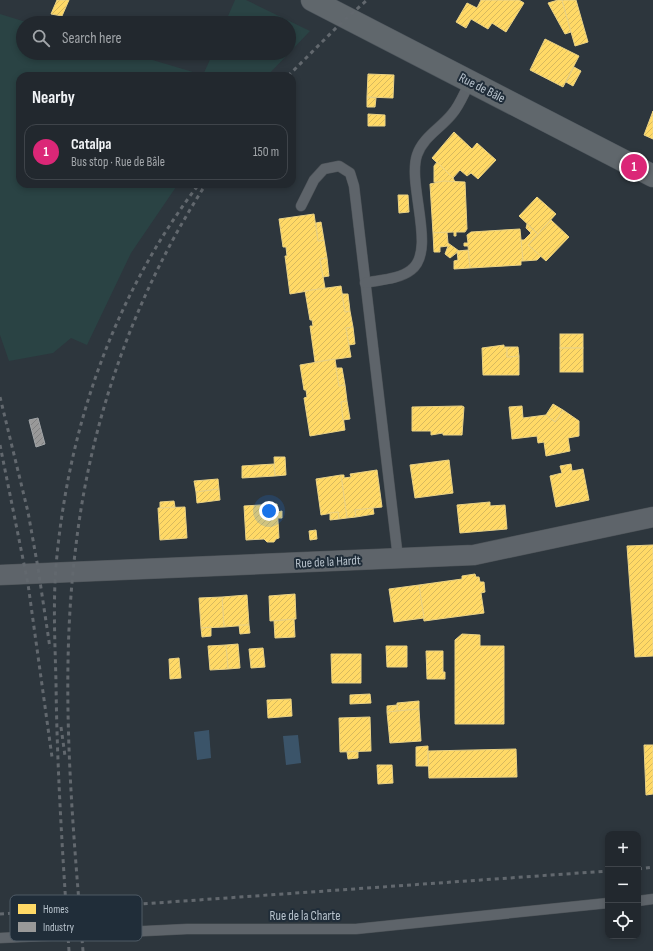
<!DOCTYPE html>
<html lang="en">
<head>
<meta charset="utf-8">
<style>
  body { margin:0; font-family:"Sofia Sans Condensed",sans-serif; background:#2a3036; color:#f1f3f6 }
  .controls { position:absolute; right:12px; bottom:12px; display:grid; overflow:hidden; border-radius:8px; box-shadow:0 2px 6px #0003 }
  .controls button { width:36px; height:36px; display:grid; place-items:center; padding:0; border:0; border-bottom:1px solid #3f444a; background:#22282e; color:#f1f3f6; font:20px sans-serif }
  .you { position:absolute; left:269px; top:511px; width:14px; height:14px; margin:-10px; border:3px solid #fff; border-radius:50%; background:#1a73e8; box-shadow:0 0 0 6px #1a73e833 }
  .badge { display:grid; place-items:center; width:26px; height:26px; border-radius:50%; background:#db2777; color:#fff; font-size:13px; font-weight:700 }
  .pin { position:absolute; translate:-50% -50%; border:2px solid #fff; box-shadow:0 1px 4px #0006 }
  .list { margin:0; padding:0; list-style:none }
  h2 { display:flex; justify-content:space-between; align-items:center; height:52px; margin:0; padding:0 16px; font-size:17px }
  h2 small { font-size:13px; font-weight:400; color:#a2a6aa }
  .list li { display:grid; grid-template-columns:26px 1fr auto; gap:12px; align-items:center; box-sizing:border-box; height:56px; margin:0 8px 8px; padding:0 8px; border:1px solid #3f444a; border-radius:12px }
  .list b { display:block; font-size:15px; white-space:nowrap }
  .list p { margin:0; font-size:13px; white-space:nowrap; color:#a2a6aa }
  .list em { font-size:13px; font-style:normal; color:#a2a6aa }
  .icon { flex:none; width:22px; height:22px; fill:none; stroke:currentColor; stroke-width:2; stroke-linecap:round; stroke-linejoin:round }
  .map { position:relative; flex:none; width:653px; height:951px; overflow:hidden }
  .search { position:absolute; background:#22282e; box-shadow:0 2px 6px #0003; left:16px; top:16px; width:280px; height:44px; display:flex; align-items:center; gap:10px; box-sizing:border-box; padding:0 14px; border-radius:22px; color:#a2a6aa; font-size:15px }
  .panel { position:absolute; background:#22282e; box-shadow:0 2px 6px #0003; left:16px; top:72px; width:280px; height:116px; border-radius:12px }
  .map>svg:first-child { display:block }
  .green { fill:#2a4344 }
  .water { fill:#3b5469 }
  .homes { fill:url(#homes-hatch); stroke:#ead285 }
  .industry { fill:url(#industry-hatch); stroke:#a2a6a9 }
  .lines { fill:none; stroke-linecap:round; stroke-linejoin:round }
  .service-casing { stroke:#4c5257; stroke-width:11 }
  .minor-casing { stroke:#4c5257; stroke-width:21 }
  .primary-casing { stroke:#4b535a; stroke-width:23 }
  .service { stroke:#5e646a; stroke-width:10 }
  .minor { stroke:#5e646a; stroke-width:20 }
  .primary { stroke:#60676c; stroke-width:22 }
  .rail { stroke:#62686e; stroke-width:3; stroke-dasharray:4 4; stroke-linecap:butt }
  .labels { text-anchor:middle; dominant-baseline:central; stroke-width:4; stroke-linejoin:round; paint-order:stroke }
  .street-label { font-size:13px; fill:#b8c3cd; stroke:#202d39 }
  .key { fill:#202d39; stroke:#4e5a65; stroke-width:1 }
  .key-label { font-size:11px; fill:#b8c3cd }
</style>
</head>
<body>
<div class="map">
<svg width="653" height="951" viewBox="0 0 653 951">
  <defs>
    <pattern id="homes-hatch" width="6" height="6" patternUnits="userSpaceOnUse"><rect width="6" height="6" fill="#ffd966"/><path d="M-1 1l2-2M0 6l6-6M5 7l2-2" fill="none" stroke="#d7b95e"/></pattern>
    <pattern id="industry-hatch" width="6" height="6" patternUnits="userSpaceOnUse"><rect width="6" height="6" fill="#999"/><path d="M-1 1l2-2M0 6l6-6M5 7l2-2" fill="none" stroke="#808182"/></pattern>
  </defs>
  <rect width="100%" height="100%" fill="#2d363d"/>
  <polygon class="green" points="235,0 246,0 310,31 267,76 20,76 20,184 178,184 131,253 87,345 71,338 53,353 9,361 0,335 0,14 29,23 23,23 23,53 129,53 203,75 213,53 289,53 289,23 225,23"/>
  <g class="water">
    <polygon points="209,730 211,758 197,760 194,732"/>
    <polygon points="298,735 301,763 286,765 283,736"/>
  </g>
  <g class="homes">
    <polygon points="57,0 69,0 62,16 51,14"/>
    <polygon points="481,0 519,0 524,3 506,32 492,23 488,29 471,19 466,28 456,22 467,3 477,8"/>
    <polygon points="558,0 562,0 571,32 565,34 548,3"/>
    <polygon points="562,0 576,0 588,42 575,46"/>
    <polygon points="545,39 579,56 563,87 530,70"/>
    <polygon points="574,67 581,71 573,86 566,82"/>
    <polygon points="368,74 394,75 393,98 367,97"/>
    <polygon points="367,97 376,98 375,107 367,107"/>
    <polygon points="653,111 653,139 644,135"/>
    <polygon points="368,114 385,115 385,126 368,126"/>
    <polygon points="454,132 472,149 477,143 496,160 478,179 471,173 467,176 460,170 453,178 432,158"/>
    <polygon points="437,162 453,178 455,182 434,182 434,166"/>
    <polygon points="443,181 465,182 467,229 465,232 456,232 456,236 454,236 454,232 433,233 430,184"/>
    <polygon points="398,195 408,195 409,212 399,213"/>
    <polygon points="537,197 556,214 538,234 519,216"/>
    <polygon points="314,214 318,241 324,240 327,258 320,259 325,288 290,294 285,256 287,256 286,247 283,247 279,219"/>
    <polygon points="551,220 569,237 546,261 528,245"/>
    <polygon points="321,222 324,240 318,241 316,223"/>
    <polygon points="527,224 538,234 528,245 541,256 537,260 523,261 520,240 524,240 531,233 526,228"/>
    <polygon points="520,229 523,261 521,261 521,265 470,268 468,246 464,246 464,243 468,243 467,235 471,232"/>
    <polygon points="447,232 448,243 459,251 450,258 445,254 448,246 440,247 440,252 434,252 433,233"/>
    <polygon points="468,250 470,268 454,269 454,261 458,260 457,251"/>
    <polygon points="327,258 329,276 323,277 320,259"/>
    <polygon points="341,286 345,312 350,311 353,327 346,328 351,357 315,362 310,326 313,326 312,320 310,320 305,291"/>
    <polygon points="342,294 348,294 350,311 345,312"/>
    <polygon points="353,327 355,344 349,345 346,328"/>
    <rect x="560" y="334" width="23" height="14"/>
    <polygon points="504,345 504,347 507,347 507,357 519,356 519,375 483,375 482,348"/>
    <polygon points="507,347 518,347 519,356 507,357"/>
    <rect x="560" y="348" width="23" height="24"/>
    <polygon points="335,359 339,386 345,385 347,401 341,402 345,430 310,436 304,398 307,397 306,390 304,390 300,365"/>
    <polygon points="336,368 342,368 345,385 339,386"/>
    <polygon points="347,401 350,419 343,420 341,402"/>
    <polygon points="553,404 563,410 555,422 546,415"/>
    <polygon points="462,406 464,407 462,435 443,435 443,433 431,435 431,431 412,431 412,407"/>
    <polygon points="522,406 523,418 546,415 555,422 563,410 579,421 579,436 568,438 570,451 546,456 544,442 538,443 537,436 512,439 509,407"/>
    <polygon points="274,457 285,457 286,475 275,476"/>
    <polygon points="449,460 453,493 415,498 410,465"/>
    <polygon points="274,464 275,476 242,478 242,466"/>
    <polygon points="571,464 572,471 583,469 589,500 556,507 550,476 562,473 560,466"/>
    <polygon points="377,470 382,507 355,510 356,517 347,518 341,475 344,475 344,478 351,477 350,474"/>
    <polygon points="341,475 347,518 339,519 338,512 321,515 316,479"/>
    <polygon points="218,479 219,489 196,492 194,481"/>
    <polygon points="219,489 220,500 197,503 196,492"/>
    <polygon points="174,501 175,507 160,508 160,502"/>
    <polygon points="490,502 490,506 505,505 507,529 460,533 457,505"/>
    <polygon points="277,504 279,538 276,539 274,542 267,542 264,539 246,540 244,506"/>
    <polygon points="185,507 187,538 160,540 158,508"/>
    <polygon points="373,508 374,514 356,517 355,510"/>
    <polygon points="282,511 282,518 278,518 277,512"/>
    <polygon points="338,512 339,519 330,520 330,513"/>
    <polygon points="316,530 317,539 310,540 309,531"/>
    <polygon points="653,545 653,656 635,657 627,546"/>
    <polygon points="475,574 476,577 479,577 480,582 484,582 485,592 481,593 484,613 424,621 419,585 462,579 462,576"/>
    <polygon points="419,585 424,618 394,622 389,589"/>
    <polygon points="295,594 296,619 270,621 269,596"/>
    <polygon points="247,595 249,625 224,627 222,597"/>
    <polygon points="222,597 224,627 201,628 199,598"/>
    <polygon points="294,619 295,637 275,638 274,621"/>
    <polygon points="239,625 249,625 250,633 240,634"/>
    <polygon points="211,627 211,636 202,637 201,628"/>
    <polygon points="462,634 480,635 480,646 504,646 504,724 455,724 455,640"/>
    <polygon points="238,644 240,668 228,669 226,645"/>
    <polygon points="226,645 228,669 210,670 208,646"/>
    <polygon points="386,646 407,646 407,667 387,667"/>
    <polygon points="263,648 265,667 251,668 249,649"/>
    <polygon points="426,651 443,651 443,672 445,672 445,679 427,679"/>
    <polygon points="331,654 361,654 361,683 332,683"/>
    <polygon points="179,658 181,678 170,679 169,659"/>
    <polygon points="370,694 371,703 350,704 350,695"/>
    <polygon points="291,699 292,716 268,718 267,700"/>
    <polygon points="419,701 419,709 397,711 397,703"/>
    <polygon points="397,705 397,711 387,712 387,706"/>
    <polygon points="419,709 421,741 390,743 387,712"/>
    <polygon points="370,717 371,751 340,752 339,718"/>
    <polygon points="644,745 653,745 653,794 646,795"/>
    <polygon points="428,746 428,766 416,766 416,747"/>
    <polygon points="516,749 517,777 429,778 428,751"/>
    <polygon points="358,751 358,758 348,759 347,752"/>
    <polygon points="377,765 392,765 393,783 378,784"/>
  </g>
  <polygon class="industry" points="38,418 45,444 36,447 29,420"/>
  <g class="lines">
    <defs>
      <g id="service">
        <polyline points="301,206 314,180 324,169 339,166 350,173 354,186 398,558"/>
        <path d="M365,283C379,280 400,279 411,270C437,251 407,185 417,155C423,137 441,128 452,114C460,105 464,93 470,82"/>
        <polyline points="638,901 653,899"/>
        <polyline points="0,938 187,929 356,929 608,903"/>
      </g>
      <polyline id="minor" points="0,575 474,555 653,517"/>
      <polyline id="primary" points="312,0 653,176"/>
    </defs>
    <use href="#service" class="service-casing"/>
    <use href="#minor" class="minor-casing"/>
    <use href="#primary" class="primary-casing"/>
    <use href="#service" class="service"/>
    <use href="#minor" class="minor"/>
    <use href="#primary" class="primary"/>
    <g class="rail">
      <polyline points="288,76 339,25 367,0"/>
      <polyline points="0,397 28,512 38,568 50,648"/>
      <polyline points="0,445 28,584 52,757"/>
      <polyline points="61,727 65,756"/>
      <polyline points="638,869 653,867"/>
      <polyline points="0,914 608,871"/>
      <path d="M69,951C63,861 57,772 56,682C55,643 53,605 56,566C68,427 114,295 199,184"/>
      <path d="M83,951C72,816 59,680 76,545C91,417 136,292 206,184"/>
    </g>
  </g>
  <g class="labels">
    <g class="street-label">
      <text transform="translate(482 88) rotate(27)">Rue de Bâle</text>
      <text transform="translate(328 562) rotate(-3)">Rue de la Hardt</text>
      <text x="305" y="916">Rue de la Charte</text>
    </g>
  </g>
  <rect x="10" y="895" width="132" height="46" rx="6" class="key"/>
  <rect x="18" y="904" width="18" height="10" fill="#ffd966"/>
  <rect x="18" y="922" width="18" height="10" fill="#999"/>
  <g class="key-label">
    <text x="43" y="913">Homes</text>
    <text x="43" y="931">Industry</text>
  </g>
</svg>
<div class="controls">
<button>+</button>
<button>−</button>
<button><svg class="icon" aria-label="locate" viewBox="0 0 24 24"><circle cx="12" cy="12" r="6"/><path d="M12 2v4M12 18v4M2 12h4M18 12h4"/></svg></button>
</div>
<div class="you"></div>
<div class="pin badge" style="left:634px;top:167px">1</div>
<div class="search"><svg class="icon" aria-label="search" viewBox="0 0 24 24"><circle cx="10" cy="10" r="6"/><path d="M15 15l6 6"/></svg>Search here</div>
<section class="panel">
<h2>Nearby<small></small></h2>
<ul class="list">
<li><span class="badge">1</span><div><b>Catalpa</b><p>Bus stop · Rue de Bâle</p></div><em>150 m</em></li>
</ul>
</section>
</div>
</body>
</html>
